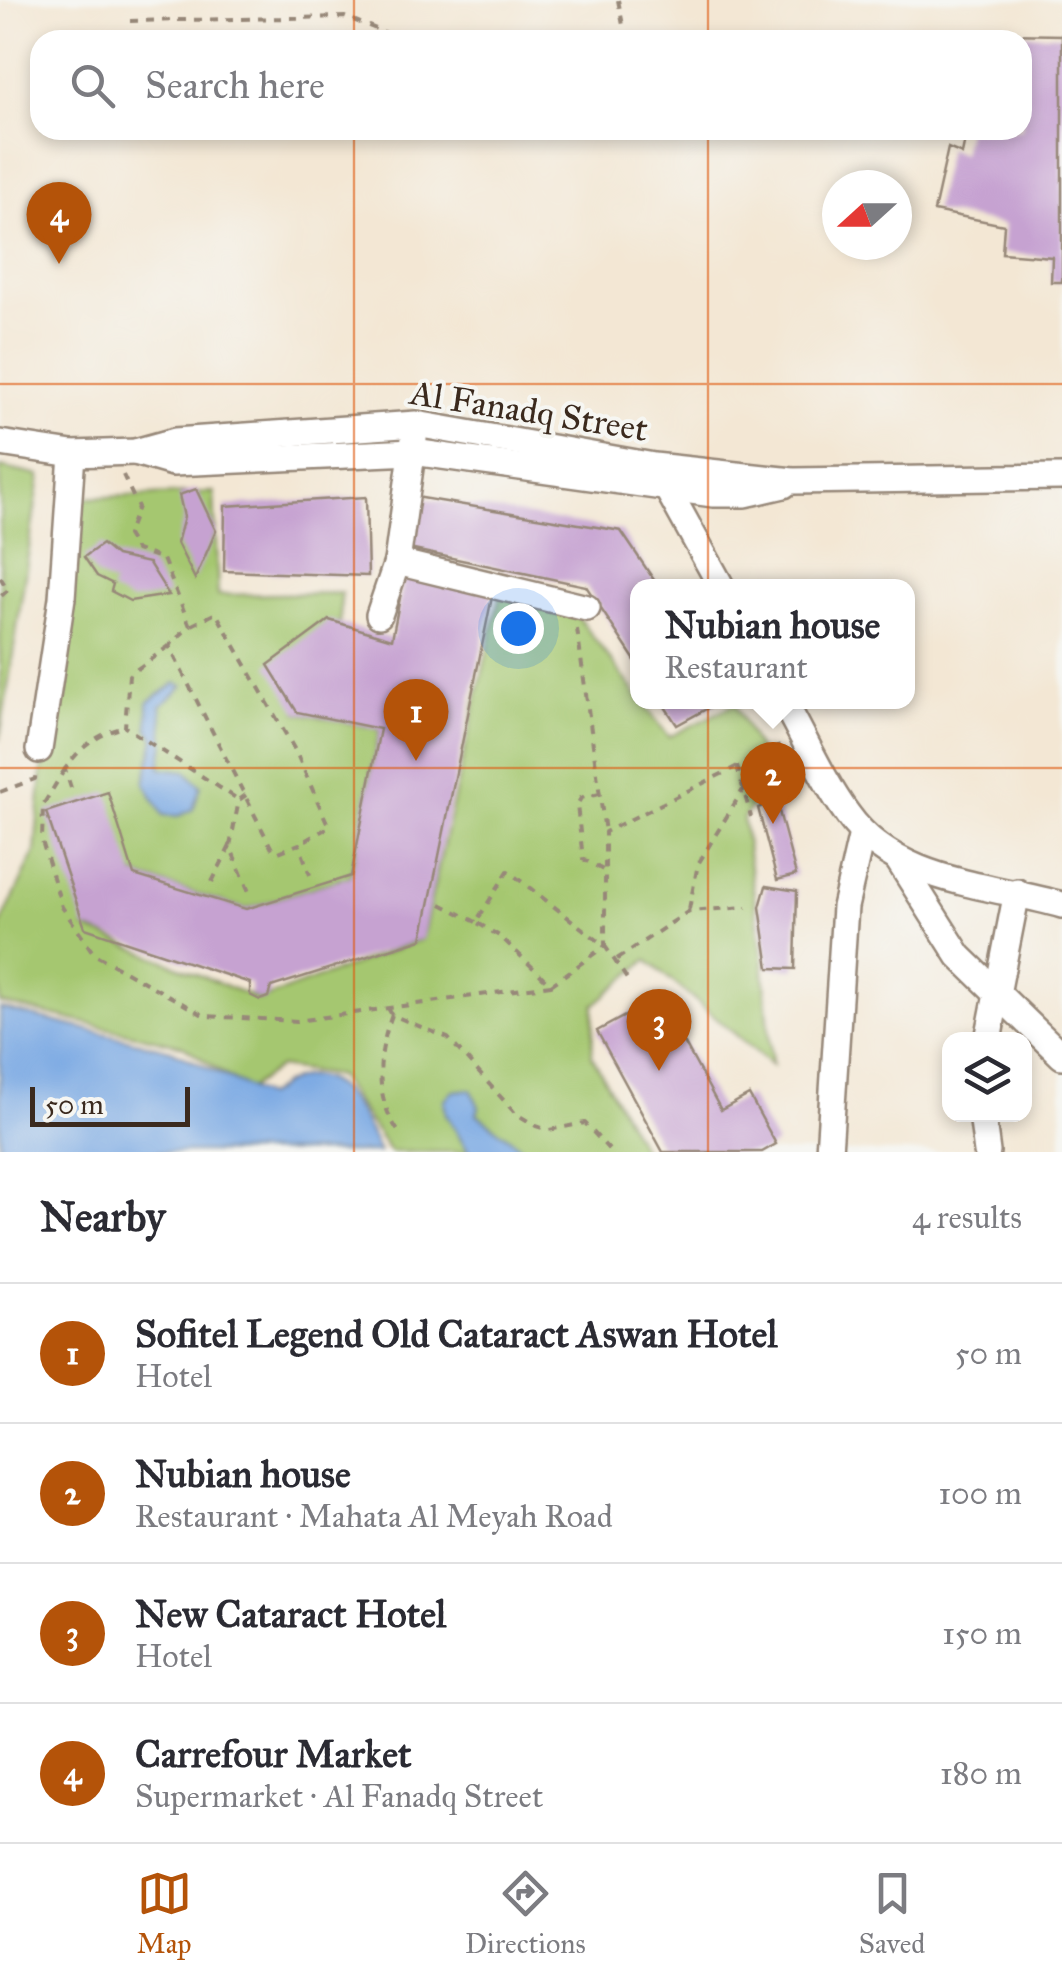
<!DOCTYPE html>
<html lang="en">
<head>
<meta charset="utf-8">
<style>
  body { margin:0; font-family:"IM FELL Great Primer",serif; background:#f2f2f3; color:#2b2b33 }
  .controls { position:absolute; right:30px; bottom:30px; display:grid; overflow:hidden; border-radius:20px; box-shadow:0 5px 15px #0003 }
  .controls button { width:90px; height:90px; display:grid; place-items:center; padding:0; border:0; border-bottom:2px solid #e1e1e2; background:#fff; color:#2b2b33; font:50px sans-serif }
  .compass { position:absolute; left:822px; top:170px; width:90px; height:90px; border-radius:50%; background:#fff; box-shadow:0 5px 15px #0003; rotate:249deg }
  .scale { position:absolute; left:30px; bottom:25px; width:160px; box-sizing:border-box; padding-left:10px; border:5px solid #3b2a1e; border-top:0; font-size:28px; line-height:35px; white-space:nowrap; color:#3b2a1e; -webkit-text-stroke:8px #f6f6f2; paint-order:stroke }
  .you { position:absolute; left:518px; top:628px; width:35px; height:35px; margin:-25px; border:8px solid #fff; border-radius:50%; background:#1a73e8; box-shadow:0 0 0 15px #1a73e833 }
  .badge { display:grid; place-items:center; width:65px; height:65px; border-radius:50%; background:#b45309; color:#fff; font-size:32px; font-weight:700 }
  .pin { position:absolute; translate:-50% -82px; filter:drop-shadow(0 2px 5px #0008) }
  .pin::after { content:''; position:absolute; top:52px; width:35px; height:30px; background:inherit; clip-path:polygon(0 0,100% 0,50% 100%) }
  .popup { position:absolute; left:630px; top:579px; width:285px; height:130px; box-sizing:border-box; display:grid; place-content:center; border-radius:20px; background:#fff; filter:drop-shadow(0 2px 8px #0005); font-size:32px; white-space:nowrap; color:#7c7c81 }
  .popup b { font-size:38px; color:#2b2b33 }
  .popup::after { content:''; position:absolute; left:50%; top:100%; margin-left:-20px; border:20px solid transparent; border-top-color:#fff }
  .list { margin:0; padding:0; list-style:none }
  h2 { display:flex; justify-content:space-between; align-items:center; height:130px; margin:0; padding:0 40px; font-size:42px }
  h2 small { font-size:32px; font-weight:400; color:#7c7c81 }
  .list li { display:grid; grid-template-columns:65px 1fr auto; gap:30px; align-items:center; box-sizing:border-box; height:140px; padding:0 40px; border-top:2px solid #e1e1e2 }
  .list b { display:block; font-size:38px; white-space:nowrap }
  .list p { margin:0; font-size:32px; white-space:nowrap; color:#7c7c81 }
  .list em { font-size:32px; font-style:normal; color:#7c7c81 }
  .icon { flex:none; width:55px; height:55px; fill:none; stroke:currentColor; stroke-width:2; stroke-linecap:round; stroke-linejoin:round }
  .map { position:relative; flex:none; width:1062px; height:1152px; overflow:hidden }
  .search { position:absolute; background:#fff; box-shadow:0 5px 15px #0003; left:30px; right:30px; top:30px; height:110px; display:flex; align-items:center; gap:25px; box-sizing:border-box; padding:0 35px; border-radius:30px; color:#7c7c81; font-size:38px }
  .sheet { height:690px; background:#fff }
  nav { display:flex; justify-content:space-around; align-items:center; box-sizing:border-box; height:140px; border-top:2px solid #e1e1e2; background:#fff; font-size:28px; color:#7c7c81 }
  nav a { display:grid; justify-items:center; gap:5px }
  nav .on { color:#b45309 }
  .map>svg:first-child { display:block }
  .green { fill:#a5c76f; stroke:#707846; stroke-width:2.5 }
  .water { fill:#7aa9e3; stroke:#5a6a80; stroke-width:2.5 }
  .building { fill:#c6a2d1 }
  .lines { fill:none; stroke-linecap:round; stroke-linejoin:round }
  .minor-casing { stroke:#978879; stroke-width:30 }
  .path { stroke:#978879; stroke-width:4; stroke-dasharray:8 8; stroke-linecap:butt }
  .minor { stroke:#fff; stroke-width:25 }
  .grid { fill:none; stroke:#df570d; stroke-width:2.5; stroke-opacity:0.55 }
  .labels { text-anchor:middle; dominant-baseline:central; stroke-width:8; stroke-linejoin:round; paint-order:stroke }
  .street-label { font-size:35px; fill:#3b2a1e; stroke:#f6f6f2 }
</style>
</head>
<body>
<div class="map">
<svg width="1062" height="1152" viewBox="0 0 1062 1152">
  <rect width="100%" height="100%" fill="#f6f6f2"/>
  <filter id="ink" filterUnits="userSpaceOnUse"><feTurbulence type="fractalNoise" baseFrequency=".01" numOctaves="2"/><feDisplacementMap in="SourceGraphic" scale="20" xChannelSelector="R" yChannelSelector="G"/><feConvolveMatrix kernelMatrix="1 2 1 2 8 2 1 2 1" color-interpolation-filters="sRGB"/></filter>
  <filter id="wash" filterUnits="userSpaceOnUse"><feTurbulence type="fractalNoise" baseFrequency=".0048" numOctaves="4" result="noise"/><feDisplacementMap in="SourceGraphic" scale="40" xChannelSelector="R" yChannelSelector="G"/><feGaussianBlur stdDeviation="2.25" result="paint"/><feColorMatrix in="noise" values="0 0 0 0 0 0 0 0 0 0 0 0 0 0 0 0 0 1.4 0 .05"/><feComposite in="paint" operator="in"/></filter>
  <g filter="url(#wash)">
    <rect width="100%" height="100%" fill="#f3e7d4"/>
    <g class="green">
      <polygon points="0,467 40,476 0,740"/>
      <polygon points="214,492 218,595 341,593 340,624 297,712 380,729 351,876 246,909 134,875 85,928 260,1000 422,939 501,591 578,617 669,737 735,704 773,779 743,818 763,959 772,1065 647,960 594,1005 592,1056 644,1152 390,1152 338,1076 279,1067 248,1090 183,1046 0,1003 0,926 35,852 65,499"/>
    </g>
    <g class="water">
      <polygon points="176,683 183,686 161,706 164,744 160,768 186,771 201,786 193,809 179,816 163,815 145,783 155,738 148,728 148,702"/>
      <path d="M0,1008L171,1050L266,1096C274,1093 278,1087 285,1083C336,1056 363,1116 379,1152H0Z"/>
      <polygon points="471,1089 479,1107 477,1114 528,1152 469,1152 446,1114 444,1100 453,1091"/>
    </g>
    <g id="blocks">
      <g class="building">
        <polygon points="1003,34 1062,35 1062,282 1051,282 1052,257 1002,253 1004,225 934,211 948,148 962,154 967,130 1022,130 1022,40 999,40"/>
        <polygon points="196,489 216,531 195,579 177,543 184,517 179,495"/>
        <polygon points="366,497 368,576 224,571 225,506"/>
        <polygon points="416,497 621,531 658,586 638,586 638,665 586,586 409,549"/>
        <polygon points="102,544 116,556 149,563 169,595 130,601 111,591 113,584 97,576 84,557"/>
        <polygon points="404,577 493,592 422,939 271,987 268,997 260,1000 250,995 250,983 85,928 46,812 108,792 134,875 246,909 351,876 380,729 297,712 268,665 329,620 392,639"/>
        <polygon points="662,702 719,702 677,725"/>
        <polygon points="776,800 796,875 777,880 758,808"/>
        <polygon points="766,886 797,891 795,969 769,968 760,907"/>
        <polygon points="649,1003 655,1015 661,1012 667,1022 672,1020 721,1110 749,1095 776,1144 762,1152 663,1152 597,1031"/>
      </g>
    </g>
  </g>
  <g filter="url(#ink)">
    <use href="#blocks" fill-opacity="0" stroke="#978879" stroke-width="2.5"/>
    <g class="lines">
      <defs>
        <g id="minor">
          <polyline points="0,443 72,454 135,452 175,441 416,424 654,466 793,481 1062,477"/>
          <polyline points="135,452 173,463 413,452 713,494 745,494 784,485"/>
          <polyline points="663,481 721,586"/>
          <polyline points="397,562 587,608"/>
          <polyline points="379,615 397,562 414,439"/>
          <path d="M784,702C805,739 823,781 848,815C896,883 989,884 1062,905"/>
          <polyline points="39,750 62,598 72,454"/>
          <polyline points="899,861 959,956 1062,1056"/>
          <polyline points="988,1040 1017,892"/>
          <polyline points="982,1114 987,1152"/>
          <polyline points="829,1152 845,907 862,833"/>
        </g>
      </defs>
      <use href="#minor" class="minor-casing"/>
      <g class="path">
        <polyline points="618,0 626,40"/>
        <polyline points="130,21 345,17 405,40"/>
        <polyline points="123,475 138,507 127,535 136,550 163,559 190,626 169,646 272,849 279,852 299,844 310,875"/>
        <polyline points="0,577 8,590 0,597"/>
        <polyline points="192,625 216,613 296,752 329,827 299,844"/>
        <polyline points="577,629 605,832"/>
        <polyline points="169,646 129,675 125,727 239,800"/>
        <polyline points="737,766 751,817"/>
        <polyline points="65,769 43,805 42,841 62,907 94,954 205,1016 297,1021 551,985 501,937 476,922 508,871 605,946 631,985"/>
        <path d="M71,788L65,769C80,747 99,733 125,727"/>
        <polyline points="0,792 35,779 36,771"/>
        <polyline points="600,794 581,798 577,805 583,859 603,870"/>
        <polyline points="246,795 239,800 230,846 249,892"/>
        <polyline points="212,882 230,846"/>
        <polyline points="441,904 476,922"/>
        <polyline points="689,909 698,864 744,788"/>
        <polyline points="617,959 689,911 747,907"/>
        <polyline points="551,985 605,946 605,832 780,745"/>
        <polyline points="388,1008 392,1015 448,1038 515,1113 536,1126 549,1130 585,1123 611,1152"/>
        <path d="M392,1015C377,1055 374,1096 398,1131"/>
      </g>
      <use href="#minor" class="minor"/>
    </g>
  </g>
  <path class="grid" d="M354,0V40M708,0V40M354,130V1152M708,130V1152M0,384H1062M0,768H1062"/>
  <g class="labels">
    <g class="street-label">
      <text transform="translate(529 411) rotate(9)">Al Fanadq Street</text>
    </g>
  </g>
</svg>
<div class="controls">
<button><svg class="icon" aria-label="layers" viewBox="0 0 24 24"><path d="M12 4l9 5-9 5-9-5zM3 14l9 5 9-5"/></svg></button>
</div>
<svg class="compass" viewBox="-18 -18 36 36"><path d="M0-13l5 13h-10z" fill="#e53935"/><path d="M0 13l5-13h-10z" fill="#7c7c81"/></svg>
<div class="scale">50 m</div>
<div class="you"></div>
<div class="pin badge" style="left:416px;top:761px">1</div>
<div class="pin badge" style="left:773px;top:824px">2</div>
<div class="popup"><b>Nubian house</b>Restaurant</div>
<div class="pin badge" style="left:659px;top:1071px">3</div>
<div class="pin badge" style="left:59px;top:264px">4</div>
<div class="search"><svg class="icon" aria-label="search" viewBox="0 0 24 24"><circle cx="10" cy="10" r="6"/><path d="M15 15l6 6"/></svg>Search here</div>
</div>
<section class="sheet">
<h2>Nearby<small>4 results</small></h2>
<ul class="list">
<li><span class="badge">1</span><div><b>Sofitel Legend Old Cataract Aswan Hotel</b><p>Hotel</p></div><em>50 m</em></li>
<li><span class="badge">2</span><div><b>Nubian house</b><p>Restaurant · Mahata Al Meyah Road</p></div><em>100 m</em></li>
<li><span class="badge">3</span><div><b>New Cataract Hotel</b><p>Hotel</p></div><em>150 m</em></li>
<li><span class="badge">4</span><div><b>Carrefour Market</b><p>Supermarket · Al Fanadq Street</p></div><em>180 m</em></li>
</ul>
</section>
<nav>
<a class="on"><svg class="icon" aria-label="map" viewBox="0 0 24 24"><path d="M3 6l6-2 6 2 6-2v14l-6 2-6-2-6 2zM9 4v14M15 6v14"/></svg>Map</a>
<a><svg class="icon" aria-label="directions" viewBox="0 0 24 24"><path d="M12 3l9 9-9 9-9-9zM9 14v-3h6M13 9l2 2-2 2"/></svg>Directions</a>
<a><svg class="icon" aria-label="saved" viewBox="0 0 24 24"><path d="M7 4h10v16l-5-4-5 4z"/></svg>Saved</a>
</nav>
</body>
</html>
